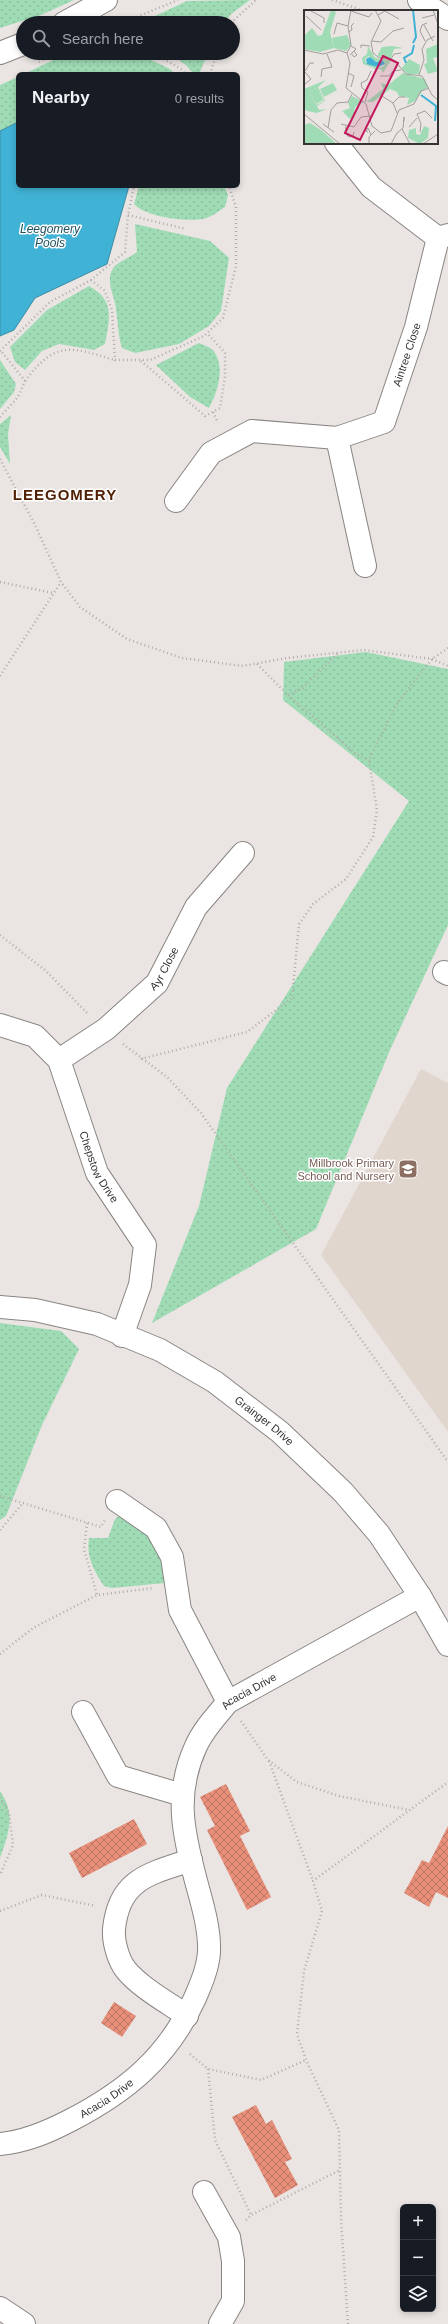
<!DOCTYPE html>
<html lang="en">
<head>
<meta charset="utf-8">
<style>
  body { margin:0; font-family:Arial,sans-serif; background:#242831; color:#f1f3f6 }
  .controls { position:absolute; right:12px; bottom:12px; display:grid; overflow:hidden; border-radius:6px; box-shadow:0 2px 6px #0003 }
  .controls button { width:36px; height:36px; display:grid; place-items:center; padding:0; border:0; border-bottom:1px solid #363941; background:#171b24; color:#f1f3f6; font:20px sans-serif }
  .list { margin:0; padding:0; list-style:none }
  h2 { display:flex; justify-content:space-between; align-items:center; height:52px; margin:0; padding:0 16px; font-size:17px }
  h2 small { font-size:13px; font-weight:400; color:#9ea1a6 }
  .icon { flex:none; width:22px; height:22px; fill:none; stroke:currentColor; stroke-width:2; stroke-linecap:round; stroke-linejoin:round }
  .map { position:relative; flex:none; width:448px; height:2324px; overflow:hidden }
  .search { position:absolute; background:#171b24; box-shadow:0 2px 6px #0003; left:16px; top:16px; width:224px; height:44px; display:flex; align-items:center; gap:10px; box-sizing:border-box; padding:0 14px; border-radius:22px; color:#9ea1a6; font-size:15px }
  .panel { position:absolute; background:#171b24; box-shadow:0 2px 6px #0003; left:16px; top:72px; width:224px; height:116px; border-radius:6px }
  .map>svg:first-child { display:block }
  .built { fill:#e1d6ce }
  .green { fill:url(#green-dots) }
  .water { fill:#40b2d5; stroke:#3d8ca4 }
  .building { fill:url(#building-cross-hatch) }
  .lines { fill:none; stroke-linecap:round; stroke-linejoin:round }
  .minor-casing { stroke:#898582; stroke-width:24 }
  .path { stroke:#b1adaa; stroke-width:2.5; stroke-dasharray:1 3; stroke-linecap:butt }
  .minor { stroke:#fff; stroke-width:22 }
  .labels { text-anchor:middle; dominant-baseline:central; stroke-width:3; stroke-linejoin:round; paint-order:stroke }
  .street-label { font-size:11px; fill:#353332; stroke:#fff }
  .education-label { font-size:11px; fill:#785e54; stroke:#fff; text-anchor:end }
  .water-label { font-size:12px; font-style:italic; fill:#225160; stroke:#fff }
  .district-label { font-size:15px; font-weight:bold; letter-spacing:1px; fill:#502105; stroke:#fff }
  .inset-river { fill:none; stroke:#40b2d5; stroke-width:2 }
  .inset-road { fill:none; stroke:#a29e9c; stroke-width:1 }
  .view { fill:#c2185b; fill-opacity:0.15; stroke:#c2185b; stroke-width:2 }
  .inset-edge { fill:none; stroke:#353332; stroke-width:2 }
</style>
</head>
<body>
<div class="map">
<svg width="448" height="2324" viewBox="0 0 448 2324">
  <defs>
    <pattern id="green-dots" width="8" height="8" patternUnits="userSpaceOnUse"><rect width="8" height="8" fill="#9fdcb5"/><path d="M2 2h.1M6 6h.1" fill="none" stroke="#8abd9c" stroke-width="1.8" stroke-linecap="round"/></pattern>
    <pattern id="building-cross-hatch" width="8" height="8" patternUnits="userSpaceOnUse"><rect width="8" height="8" fill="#e78f79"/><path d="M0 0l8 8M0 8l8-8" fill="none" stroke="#bc7564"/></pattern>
  </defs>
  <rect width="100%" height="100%" fill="#eae5e2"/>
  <polygon class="built" points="421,1069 448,1083 448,1432 321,1255"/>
  <g class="green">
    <polygon points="0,0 74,0 41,15 0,28"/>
    <polygon points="250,0 231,14 225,23 140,23 187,1"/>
    <polygon points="68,53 136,53 170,69 175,74 24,74"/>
    <polygon points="169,53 208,53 199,74 194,74 186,65"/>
    <polygon points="18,77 18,122 0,131 0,85"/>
    <path d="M139,186H224L228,195L225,207C219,211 210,218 203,219C185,222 146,217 134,204Z"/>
    <path d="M135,224L210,241L229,258L221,311L209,326L179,344L135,353L122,348C118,335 118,323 116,309C115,296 104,280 114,267C118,262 131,257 137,252Z"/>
    <path d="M89,286C115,300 110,318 105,344L94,350L59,344L42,351L25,370L15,362L10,347L47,310Z"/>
    <path d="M199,343C203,345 210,347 213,350C226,367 218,391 209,408L190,397L156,365Z"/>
    <polygon points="0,360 16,384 14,392 0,409"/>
    <polygon points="11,415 8,434 10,464 0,447 0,424"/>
    <polygon points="366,652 448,669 448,925 390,1050 316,1229 152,1323 199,1206 227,1088 409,801 283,700 284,662"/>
    <polygon points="0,1323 61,1331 79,1349 42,1425 6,1516 0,1520"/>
    <path d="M120,1515L147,1532L167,1560L165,1583L112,1588L104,1586C94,1571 86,1557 89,1538H108L115,1519Z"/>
    <path d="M0,1791C16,1814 9,1833 0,1858Z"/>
  </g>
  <polygon class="water" points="18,122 18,186 129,186 107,264 35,298 14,330 0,336 0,131"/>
  <g class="building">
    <polygon points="226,1784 250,1831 240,1836 271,1897 247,1910 207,1830 215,1826 200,1797"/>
    <polygon points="134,1819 147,1844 82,1878 69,1853"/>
    <polygon points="448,1826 448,1898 436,1892 429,1907 404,1893 422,1860 429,1863"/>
    <polygon points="114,2002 136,2016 122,2037 101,2023"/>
    <polygon points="256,2105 266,2124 272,2120 292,2159 285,2162 298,2185 275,2198 232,2117"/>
  </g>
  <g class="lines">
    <defs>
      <g id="minor">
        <polyline points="419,0 448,19"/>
        <polyline points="64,23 106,0"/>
        <polyline points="0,53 23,44"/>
        <polyline points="336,143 371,187 438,238"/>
        <polyline points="337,438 365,566"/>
        <path id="s1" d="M176,501L211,453L252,431L337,438L384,422L416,327L438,238L448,235"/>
        <polyline points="444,972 448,974"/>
        <path id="s2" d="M0,1025L35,1036L59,1060L97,1173L145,1245L140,1285L122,1336"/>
        <path id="s3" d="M59,1060L106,1029L157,983L196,907L243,853"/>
        <path id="s4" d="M0,1307L35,1310L97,1324L160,1350L215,1382L280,1432L343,1492L379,1534L420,1596L448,1645"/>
        <polyline points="117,1501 156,1528 172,1557 180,1610 228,1702"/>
        <polyline points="83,1712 118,1776 182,1795"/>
        <path d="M187,2016C167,2002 141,1988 126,1970C118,1960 113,1941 114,1929C119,1879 149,1874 191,1860"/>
        <path id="s5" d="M0,2144C25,2142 48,2132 71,2120C127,2091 168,2057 195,1998C201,1984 208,1968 209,1952C210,1929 202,1903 196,1881C183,1832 174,1794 196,1746C203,1730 217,1715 228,1702L420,1596"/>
        <polyline points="204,2192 229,2237 233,2261 233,2301 220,2324"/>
        <polyline points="0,2308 24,2324"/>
      </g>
    </defs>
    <use href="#minor" class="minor-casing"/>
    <g class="path">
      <polyline points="332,0 364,11"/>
      <polyline points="122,23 178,0"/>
      <polyline points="231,23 256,0"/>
      <polyline points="153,53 181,69 185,74"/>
      <polyline points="39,62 56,53"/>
      <polyline points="210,74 217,53"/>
      <polyline points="128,215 186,229"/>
      <polyline points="91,280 105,291 112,310 115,360 150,360 204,336 223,318 236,266 236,207 229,186"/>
      <polyline points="0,351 50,302 91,280 125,252 128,215 134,186"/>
      <polyline points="141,361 205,416 220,408 225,376 225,353 207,333"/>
      <path d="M25,381C55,341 70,346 114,360"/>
      <polyline points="213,412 218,423"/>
      <polyline points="0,417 18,397 25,381 1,351"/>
      <polyline points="0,459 35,525 61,582 80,607 127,639 182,658 243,666 287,658 364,650 432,659 448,666"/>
      <polyline points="0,582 53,593"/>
      <polyline points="257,664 288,695 356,754 369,760"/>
      <polyline points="0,676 61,582"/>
      <polyline points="288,695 303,688 339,652"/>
      <polyline points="0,935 46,971 88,1014"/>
      <polyline points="123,1044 167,1077 201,1113 448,1462"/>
      <polyline points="141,1059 247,1032 292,998 299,924 313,904 346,879 373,837 377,810 369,760 398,702 432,659 448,648"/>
      <polyline points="0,1496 101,1527 105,1520"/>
      <polyline points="87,1523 84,1549 97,1595"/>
      <polyline points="0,1530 23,1503"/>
      <polyline points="0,1654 33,1628 97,1595 154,1588"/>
      <polyline points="241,1721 268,1760 297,1782 339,1796 409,1810"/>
      <polyline points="269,1761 313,1881"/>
      <polyline points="0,1797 9,1813 13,1845 0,1875"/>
      <polyline points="0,1911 42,1895 96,1906"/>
      <polyline points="190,2054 208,2069 261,2080 306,2060"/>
      <polyline points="208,2069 215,2140 251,2215"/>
      <polyline points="246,2220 251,2215 340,2170"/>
      <polyline points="348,2324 341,2219 339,2130 306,2060 297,2034 304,1971 322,1911 313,1881 448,1782"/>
    </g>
    <use href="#minor" class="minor"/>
  </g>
  <defs>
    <symbol id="school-square" viewBox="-11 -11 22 22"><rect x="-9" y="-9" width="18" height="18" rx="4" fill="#8d6e63" stroke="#fff"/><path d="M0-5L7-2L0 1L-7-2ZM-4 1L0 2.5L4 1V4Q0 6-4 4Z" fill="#fff"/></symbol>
  </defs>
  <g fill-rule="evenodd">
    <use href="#school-square" x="397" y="1158" width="22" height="22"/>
  </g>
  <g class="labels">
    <g class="street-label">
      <text stroke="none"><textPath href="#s1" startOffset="312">Aintree Close</textPath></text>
      <text stroke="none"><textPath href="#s3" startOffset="141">Ayr Close</textPath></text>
      <text stroke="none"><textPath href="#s2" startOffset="185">Chepstow Drive</textPath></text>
      <text stroke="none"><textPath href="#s4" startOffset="293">Grainger Drive</textPath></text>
      <text stroke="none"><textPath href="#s5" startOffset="590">Acacia Drive</textPath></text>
      <text stroke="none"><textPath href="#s5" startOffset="117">Acacia Drive</textPath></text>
    </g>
    <g class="education-label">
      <text x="394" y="1163">Millbrook Primary<tspan x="394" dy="13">School and Nursery</tspan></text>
    </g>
    <g class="water-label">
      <text x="50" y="229">Leegomery<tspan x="50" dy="14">Pools</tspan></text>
    </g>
    <g class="district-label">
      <text x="65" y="494">LEEGOMERY</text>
    </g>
  </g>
  <g transform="translate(304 10)">
    <rect width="134" height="134" fill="#eae5e2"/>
    <path d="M43,25L47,35L42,41L30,38L28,28ZM134,34V47L129,48L134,61L124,64L120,54L123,53L122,39ZM64,36L71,48L87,50L79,63L77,59H73L72,62L70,58L59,54L58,48L63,44ZM65,46L70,51L81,53L80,56L73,58L70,54L62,53L61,49ZM78,37L88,36L99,38L90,39L87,48L73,46ZM105,49L116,55L115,64H104L97,59ZM99,63L121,69L124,77L119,80L111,91L103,95L105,88L95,86L93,82L86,79L69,92H62L79,79L77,73L84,75ZM48,86L60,92L51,97L50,106L46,109L38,101L46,98L44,93ZM6,113L17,120L33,134H0V115ZM120,116L125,118L124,128L116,134L104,128L105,120L112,118V124L116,125Z" fill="#9fdcb5" fill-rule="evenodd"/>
    <path d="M27,0L32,2L26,22L30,38L16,42L0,39V26L8,18L14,26L18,25ZM22,70L14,77L21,91L13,96L15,100L23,99L13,103L3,101L0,99V79ZM12,78L20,91L12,95L5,82Z" fill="#9fdcb5" fill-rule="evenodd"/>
    <path d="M29,73L33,80L20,87L16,79ZM12,78L19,90L12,94L5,82Z" fill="#9fdcb5"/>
    <path d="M66,47L72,52L79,51L81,54L74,57L63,54L62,49Z" fill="#40b2d5"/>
    <path class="inset-river" d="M109,0L112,27L109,33M102,53L100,48L108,43L110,35M117,85L132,96L131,111"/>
    <path class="inset-road" d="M71,0L77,11L67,32L69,43L74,47L90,50L102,64L118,66L128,85L134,90M129,0L134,14M7,1L20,8V13M47,1L65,7L68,3M74,5L81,1L95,9M2,6L17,20M118,8L130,5M120,15L129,31M44,22L48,20L47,16L50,13M30,24L33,13L44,16M68,31L77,32L89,21L100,18M121,31L116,21L118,15L123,13M57,38V35L66,36M0,40L19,44L34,40L43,43L46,53L42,78L62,94L68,116L77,123L87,121L95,100L110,94L117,81L125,78M43,43L47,35L44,16L47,0M48,44L50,47L53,45L50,41M46,45L52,39L47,36M87,49L90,44L97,43M0,61L7,69L1,74M1,61L6,53H10M44,63L50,66L47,77M115,65L120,50L118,39L123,30L131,26M76,66H85L89,61L97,60M17,67L18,59L28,57L23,44M78,86L89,93L93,103M61,92L64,82L58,78L57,73L63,70L67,61M89,93L95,87H101M0,104L36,134M19,114L30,122M37,114L50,117L57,107L67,106M42,116L41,123L45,127L49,126L50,122M105,117L113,108M24,118L27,100L33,93L44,92L48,84M98,119L106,134M64,122L62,121L64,118L67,125M116,122L117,114L113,104L121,101L128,108M65,134V127L71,121M87,134L93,123L99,118L100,107V111M119,134L134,124"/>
    <path class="view" d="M79,46L94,53L56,130L41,123Z"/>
    <rect width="134" height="134" class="inset-edge"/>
  </g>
</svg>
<div class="controls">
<button>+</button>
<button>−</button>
<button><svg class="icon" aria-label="layers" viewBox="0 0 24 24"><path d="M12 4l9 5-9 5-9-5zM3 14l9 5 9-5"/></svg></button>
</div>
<div class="search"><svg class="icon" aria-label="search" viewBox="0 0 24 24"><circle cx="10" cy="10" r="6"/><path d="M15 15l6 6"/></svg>Search here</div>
<section class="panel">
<h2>Nearby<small>0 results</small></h2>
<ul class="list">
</ul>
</section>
</div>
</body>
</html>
